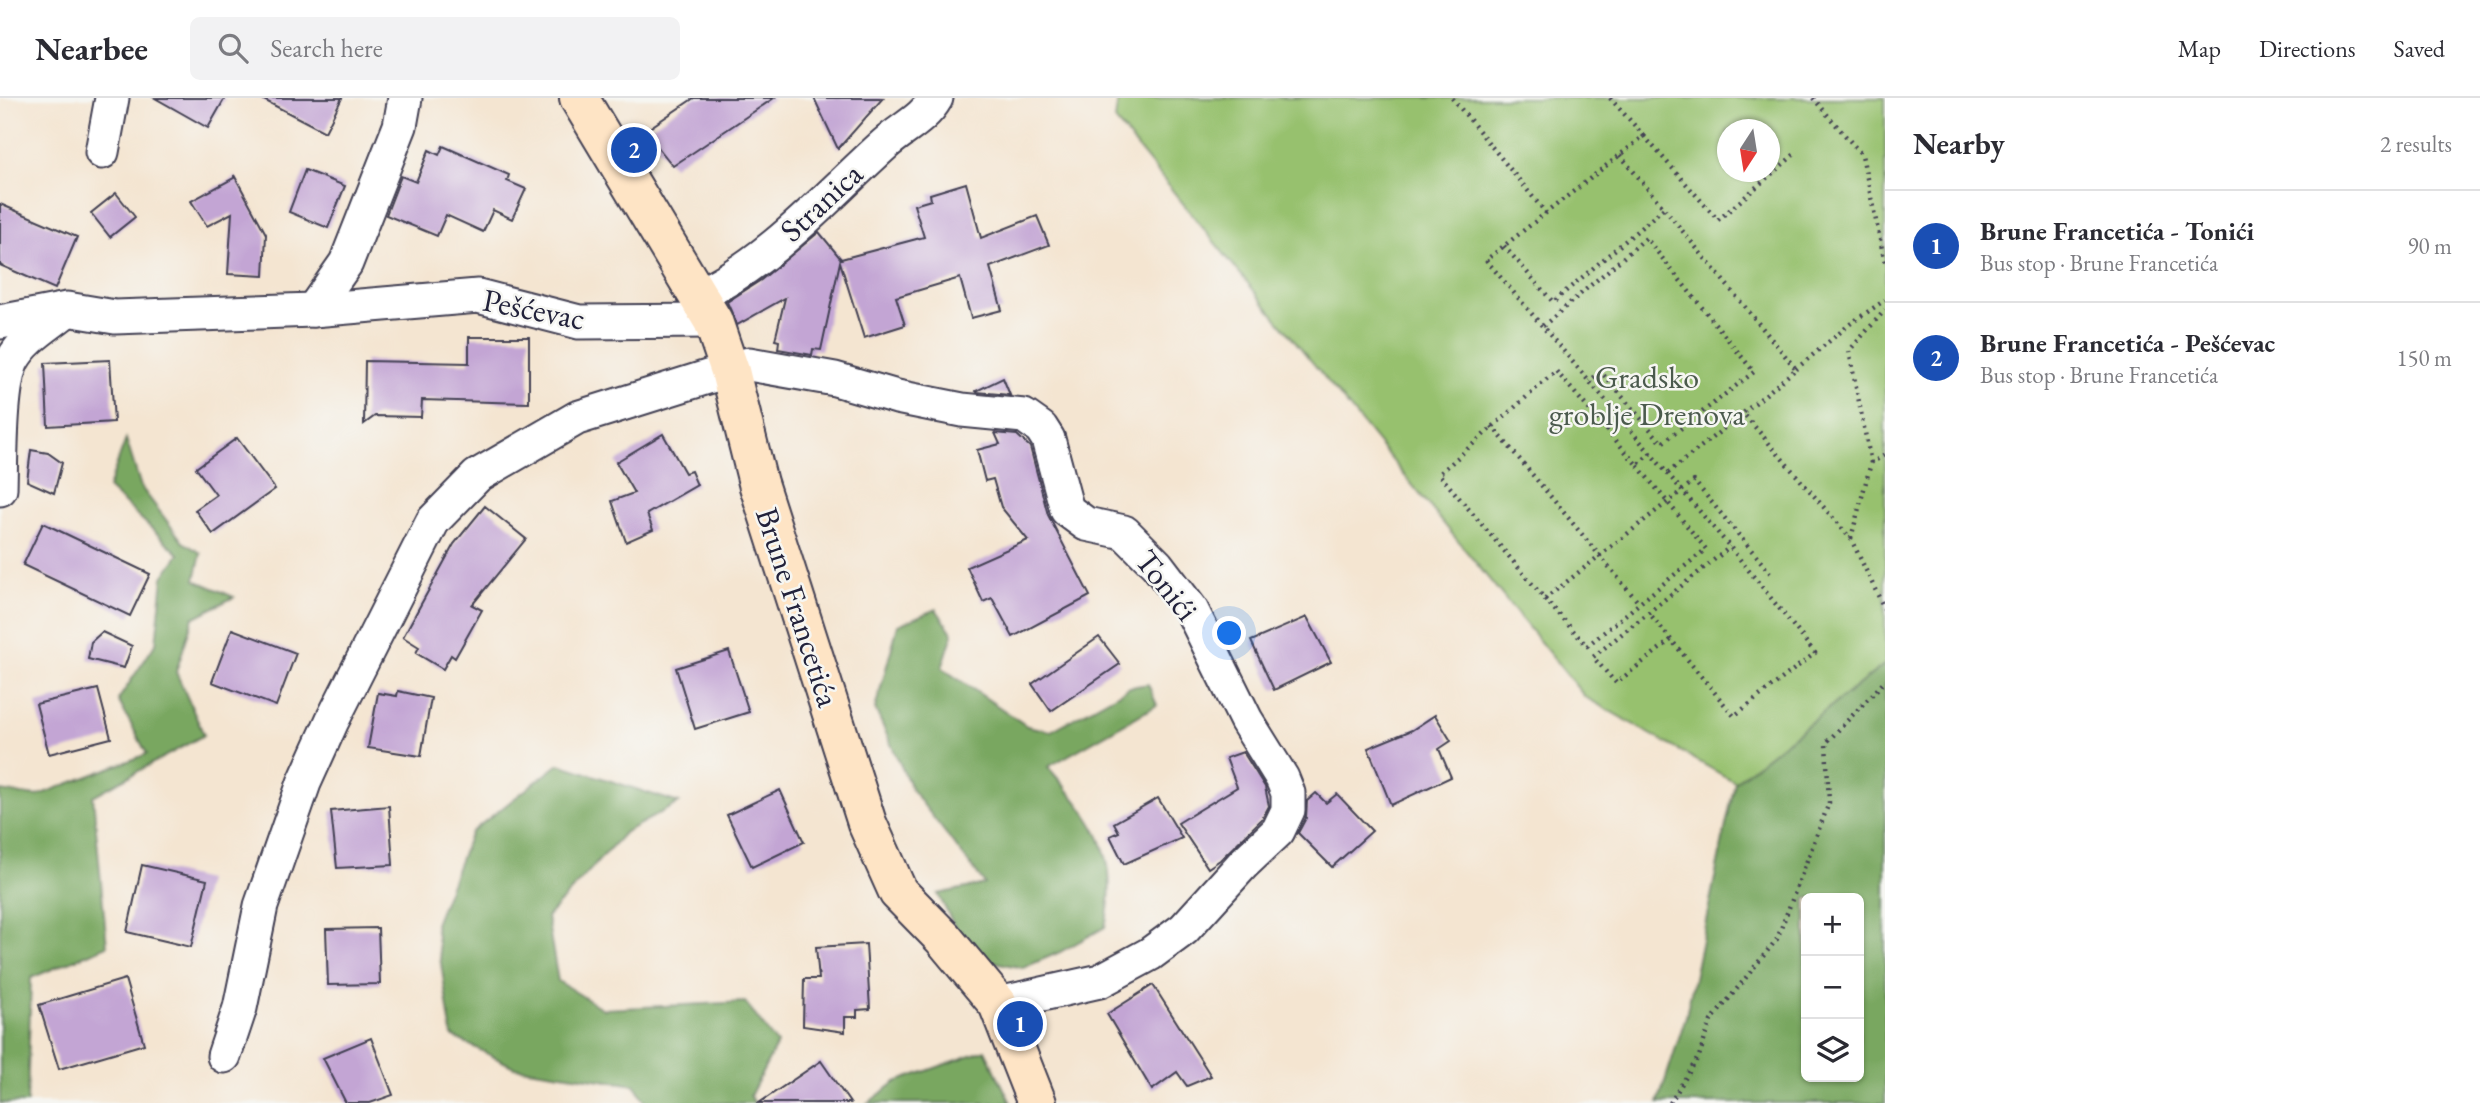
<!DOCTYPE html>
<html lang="en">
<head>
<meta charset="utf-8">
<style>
  body { margin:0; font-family:"EB Garamond",serif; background:#f2f2f3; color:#2b2b33 }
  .controls { position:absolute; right:21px; bottom:21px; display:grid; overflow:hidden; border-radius:10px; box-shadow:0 2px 5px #0004 }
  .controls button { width:63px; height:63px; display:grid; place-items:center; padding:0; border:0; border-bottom:2px solid #e1e1e2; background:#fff; color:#2b2b33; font:35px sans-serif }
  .compass { position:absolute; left:1717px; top:21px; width:63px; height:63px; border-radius:50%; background:#fff; box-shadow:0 2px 5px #0004; rotate:192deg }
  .you { position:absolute; left:1230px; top:536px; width:24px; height:24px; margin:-18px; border:5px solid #fff; border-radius:50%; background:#1a73e8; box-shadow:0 0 0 10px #1a73e833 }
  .badge { display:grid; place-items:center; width:46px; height:46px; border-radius:50%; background:#1a73e8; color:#fff; font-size:23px; font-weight:700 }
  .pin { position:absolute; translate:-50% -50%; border:4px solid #fff; box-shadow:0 2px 7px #0006 }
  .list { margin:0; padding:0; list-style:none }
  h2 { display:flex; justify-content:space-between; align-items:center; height:91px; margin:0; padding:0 28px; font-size:30px }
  h2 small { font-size:23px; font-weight:400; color:#7c7c81 }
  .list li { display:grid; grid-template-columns:46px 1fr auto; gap:21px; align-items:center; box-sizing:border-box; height:112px; padding:0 28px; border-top:2px solid #e1e1e2 }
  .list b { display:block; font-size:26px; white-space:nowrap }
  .list p { margin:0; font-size:23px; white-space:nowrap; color:#7c7c81 }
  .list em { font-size:23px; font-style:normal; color:#7c7c81 }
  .icon { flex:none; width:38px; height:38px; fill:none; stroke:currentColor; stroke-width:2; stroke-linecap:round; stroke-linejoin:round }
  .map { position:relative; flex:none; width:1885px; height:1005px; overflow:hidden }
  header { display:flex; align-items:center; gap:42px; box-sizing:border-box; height:98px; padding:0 35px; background:#fff; border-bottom:2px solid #e1e1e2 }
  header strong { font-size:33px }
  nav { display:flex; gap:38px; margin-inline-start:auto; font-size:24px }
  .search { width:490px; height:63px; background:#f2f2f3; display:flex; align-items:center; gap:18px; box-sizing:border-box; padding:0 24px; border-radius:10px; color:#7c7c81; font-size:26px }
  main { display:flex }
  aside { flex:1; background:#fff }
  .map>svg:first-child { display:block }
  .green { fill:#97c16e; stroke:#5c7254; stroke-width:2; fill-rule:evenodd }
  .forest { fill:#79a761; stroke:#4e644e; stroke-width:2; fill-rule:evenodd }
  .building { fill:#c3a5d4 }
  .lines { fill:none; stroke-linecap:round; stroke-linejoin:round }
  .street-casing { stroke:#423f52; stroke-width:37 }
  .secondary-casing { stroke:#423f52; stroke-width:42 }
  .path { stroke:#423f52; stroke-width:4.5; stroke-dasharray:2 5; stroke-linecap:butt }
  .street { stroke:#fff; stroke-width:33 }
  .secondary { stroke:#fee4c5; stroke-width:38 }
  .labels { text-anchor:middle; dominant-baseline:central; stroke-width:5; stroke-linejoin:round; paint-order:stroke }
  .street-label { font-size:32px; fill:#22223b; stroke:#f6f6f2 }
  .park-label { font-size:32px; fill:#4b5a4d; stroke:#f6f6f2 }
</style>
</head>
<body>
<header>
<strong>Nearbee</strong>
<div class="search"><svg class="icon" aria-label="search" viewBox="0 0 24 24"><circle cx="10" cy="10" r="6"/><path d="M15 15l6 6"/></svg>Search here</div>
<nav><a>Map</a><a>Directions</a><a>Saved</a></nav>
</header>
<main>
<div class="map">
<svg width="1885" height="1005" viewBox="0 0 1885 1005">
  <rect width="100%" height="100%" fill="#f6f6f2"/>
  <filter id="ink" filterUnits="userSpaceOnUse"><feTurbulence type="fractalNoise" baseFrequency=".0143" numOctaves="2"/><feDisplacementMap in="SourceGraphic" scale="14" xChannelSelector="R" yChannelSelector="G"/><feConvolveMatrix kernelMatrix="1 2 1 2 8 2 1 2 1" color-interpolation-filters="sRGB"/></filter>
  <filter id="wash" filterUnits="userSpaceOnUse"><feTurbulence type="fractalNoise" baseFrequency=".00686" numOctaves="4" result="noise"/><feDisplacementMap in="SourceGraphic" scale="28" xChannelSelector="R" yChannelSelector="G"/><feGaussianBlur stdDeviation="1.57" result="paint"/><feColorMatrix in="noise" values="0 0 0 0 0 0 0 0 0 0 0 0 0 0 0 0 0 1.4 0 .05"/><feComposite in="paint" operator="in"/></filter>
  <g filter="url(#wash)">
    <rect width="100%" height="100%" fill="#f4e5d1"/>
    <path class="green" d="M1118,0H1885V566L1735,684L1585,599L1115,22ZM1728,32H1770V74H1728Z"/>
    <g class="forest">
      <polygon points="126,341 141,389 183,444 201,455 195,482 234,499 193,520 176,574 204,637 93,698 107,848 31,880 27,1005 0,1005 0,693 36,698 147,656 118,602 156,545 163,479 179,456 108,390"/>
      <path d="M936,511L953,536L942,570L1027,628L1051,633L1130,589L1148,586L1157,607L1048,669C1095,723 1121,754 1105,829L1060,854L1023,870L970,859L938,796L985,786L912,692L875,611L898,527Z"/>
      <path d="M1885,566V1005H1658L1686,918L1735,684ZM1859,800V979H1806V800Z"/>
      <polygon points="559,666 679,705 625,734 547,819 558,883 603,911 745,904 777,946 750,998 755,1005 646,1005 635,987 514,969 452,938 435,826 471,734"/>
      <polygon points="985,952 1011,1005 868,1005 896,984"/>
    </g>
    <g id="blocks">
      <g class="building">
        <polygon points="155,0 225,0 208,30"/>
        <polygon points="260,0 342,0 325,34"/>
        <polygon points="694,0 774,0 673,68 645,33"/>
        <polygon points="814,0 883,0 838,51"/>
        <polygon points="443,48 509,77 507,83 526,91 512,121 493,112 483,134 446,117 437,138 386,117 401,78 416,84 429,52 439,57"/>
        <polygon points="305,72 345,88 328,130 289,114"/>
        <polygon points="234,77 266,136 264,178 228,176 232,115 207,128 191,103 234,80"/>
        <polygon points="966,85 981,140 1037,118 1049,147 990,169 1002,212 971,220 960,180 896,199 905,227 864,240 840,164 821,252 813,251 812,257 778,251 779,243 775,242 785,200 737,227 727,204 761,182 819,134 841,161 924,139 914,107 931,102 930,96"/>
        <polygon points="116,95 135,119 110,139 91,115"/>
        <polygon points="0,106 77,139 55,191 0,167"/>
        <polygon points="469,239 529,239 529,305 422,302 421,319 375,318 364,326 365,263 469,265"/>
        <polygon points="110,262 114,324 48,328 45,265"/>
        <polygon points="1003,280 1010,297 977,294 976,293"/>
        <polygon points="995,335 1017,337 1030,349 1048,417 1090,498 1013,539 992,500 983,504 967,469 1028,442 1001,409 993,381 985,383 977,352 1000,346"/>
        <polygon points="663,336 685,375 691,373 697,387 647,416 653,432 626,444 612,403 634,395 616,364"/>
        <polygon points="237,340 275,391 213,436 195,412 216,397 196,370"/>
        <polygon points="31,352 48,355 62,365 54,395 27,383"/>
        <polygon points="485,408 526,441 472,507 482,512 455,560 451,557 443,571 416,555 419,549 403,539 454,446"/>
        <polygon points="43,425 150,476 130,518 23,467"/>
        <polygon points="1307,519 1331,564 1274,592 1251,543"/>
        <polygon points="232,531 296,555 276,608 212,584"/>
        <polygon points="102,534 132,548 124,570 88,561 91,544"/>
        <polygon points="1099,539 1120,566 1051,613 1032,586"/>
        <polygon points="729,553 749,614 695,631 676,570"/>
        <polygon points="98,591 111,640 49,656 36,606"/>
        <polygon points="398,593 431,600 421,658 368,650 378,595 397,598"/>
        <polygon points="1435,617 1451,643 1439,651 1451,679 1391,707 1368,650 1412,632"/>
        <polygon points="1243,654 1265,689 1269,708 1262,721 1220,762 1208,770 1178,725 1237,689 1226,660"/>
        <polygon points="780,692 804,744 752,769 727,717"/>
        <polygon points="1316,695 1326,705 1337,696 1372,733 1332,769 1298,735 1306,720 1307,703"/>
        <polygon points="1158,700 1182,740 1124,766 1110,738 1119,734 1114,725"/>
        <polygon points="389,708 393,767 337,770 331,713"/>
        <polygon points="142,767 207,782 191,849 127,834"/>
        <polygon points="378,830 380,886 328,887 326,831"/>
        <polygon points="866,846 870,911 857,912 857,919 845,919 845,934 803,928 804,881 819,881 816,849"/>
        <polygon points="125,881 144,946 59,971 39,907"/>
        <polygon points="1153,887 1211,978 1187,988 1177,974 1152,992 1107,916"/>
        <polygon points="371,940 393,997 370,1005 346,1005 323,960"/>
        <polygon points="821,963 850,1005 759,1005"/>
      </g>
    </g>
  </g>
  <g filter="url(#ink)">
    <use href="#blocks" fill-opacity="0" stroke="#423f52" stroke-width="2"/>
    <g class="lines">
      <defs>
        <g id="street">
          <polyline points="102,54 112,0"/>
          <path d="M697,198C771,163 825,100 885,46C903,30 924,21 936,0"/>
          <polyline points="313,212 346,165 400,28 405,0"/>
          <polyline points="0,224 67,211 115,219 313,212 478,198 579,224 713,223"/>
          <path d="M0,391C1,357 0,290 12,263C23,242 45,229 63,215"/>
          <polyline points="224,958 240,910 261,808 304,685 332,623 433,423 477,378 577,320 749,266 835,281 897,299 962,312 1024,318 1041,330 1048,341 1067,412 1086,426 1124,434 1157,467 1192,513 1246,622 1282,680 1288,695 1288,712 1278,733 1243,766 1184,831 1150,856 1100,883 998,906"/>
        </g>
        <polyline id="secondary" points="579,0 713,223 730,273 758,385 867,725 898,794 943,840 998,906 1037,1005"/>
      </defs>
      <use href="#street" class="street-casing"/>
      <use href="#secondary" class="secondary-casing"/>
      <g class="path">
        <polyline points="1452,0 1546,115"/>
        <polyline points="1610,0 1644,38 1486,162 1730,449 1815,555 1734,618 1649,515"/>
        <polyline points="1813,0 1862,57 1885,165"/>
        <polyline points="1644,38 1718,122 1796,55"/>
        <polyline points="1620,57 1796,271 1743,315 1851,441 1885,512"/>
        <polyline points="1504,148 1553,204 1664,110"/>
        <polyline points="1543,228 1646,140 1754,274 1662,345 1601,274 1589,283"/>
        <polyline points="1796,271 1850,226 1885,202"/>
        <polyline points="1492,328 1639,505"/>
        <polyline points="1651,355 1637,367 1556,273 1439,376 1545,501 1694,383 1772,477"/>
        <polyline points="1871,365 1849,253 1885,212"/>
        <polyline points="1668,375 1743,315"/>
        <polyline points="1851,440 1871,365 1885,357"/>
        <polyline points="1545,501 1587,548 1706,451 1637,367"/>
        <polyline points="1671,542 1616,585 1593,559 1730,449"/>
        <polyline points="1670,1005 1699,958 1711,923 1777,841 1829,705 1826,645 1885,583"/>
      </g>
      <use href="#street" class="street"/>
      <use href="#secondary" class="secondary"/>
    </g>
  </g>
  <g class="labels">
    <g class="street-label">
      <text transform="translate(821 104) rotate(-43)">Stranica</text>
      <text transform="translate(534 211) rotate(11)">Pešćevac</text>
      <text transform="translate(1167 487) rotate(52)">Tonići</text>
      <text transform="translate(798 509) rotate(72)">Brune Francetića</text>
    </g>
    <g class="park-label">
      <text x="1647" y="279">Gradsko<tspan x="1647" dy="37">groblje Drenova</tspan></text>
    </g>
  </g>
</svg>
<div class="controls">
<button>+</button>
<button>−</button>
<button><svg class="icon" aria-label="layers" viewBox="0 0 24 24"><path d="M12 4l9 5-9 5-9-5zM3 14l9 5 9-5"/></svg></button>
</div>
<svg class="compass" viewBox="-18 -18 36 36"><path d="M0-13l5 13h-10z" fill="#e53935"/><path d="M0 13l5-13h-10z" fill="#7c7c81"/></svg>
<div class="you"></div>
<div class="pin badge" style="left:1020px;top:926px;background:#1a4fb4">1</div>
<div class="pin badge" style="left:634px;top:52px;background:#1a4fb4">2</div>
</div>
<aside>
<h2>Nearby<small>2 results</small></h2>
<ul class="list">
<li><span class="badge" style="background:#1a4fb4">1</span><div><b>Brune Francetića - Tonići</b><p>Bus stop · Brune Francetića</p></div><em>90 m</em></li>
<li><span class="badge" style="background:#1a4fb4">2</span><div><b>Brune Francetića - Pešćevac</b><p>Bus stop · Brune Francetića</p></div><em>150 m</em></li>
</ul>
</aside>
</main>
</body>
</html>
